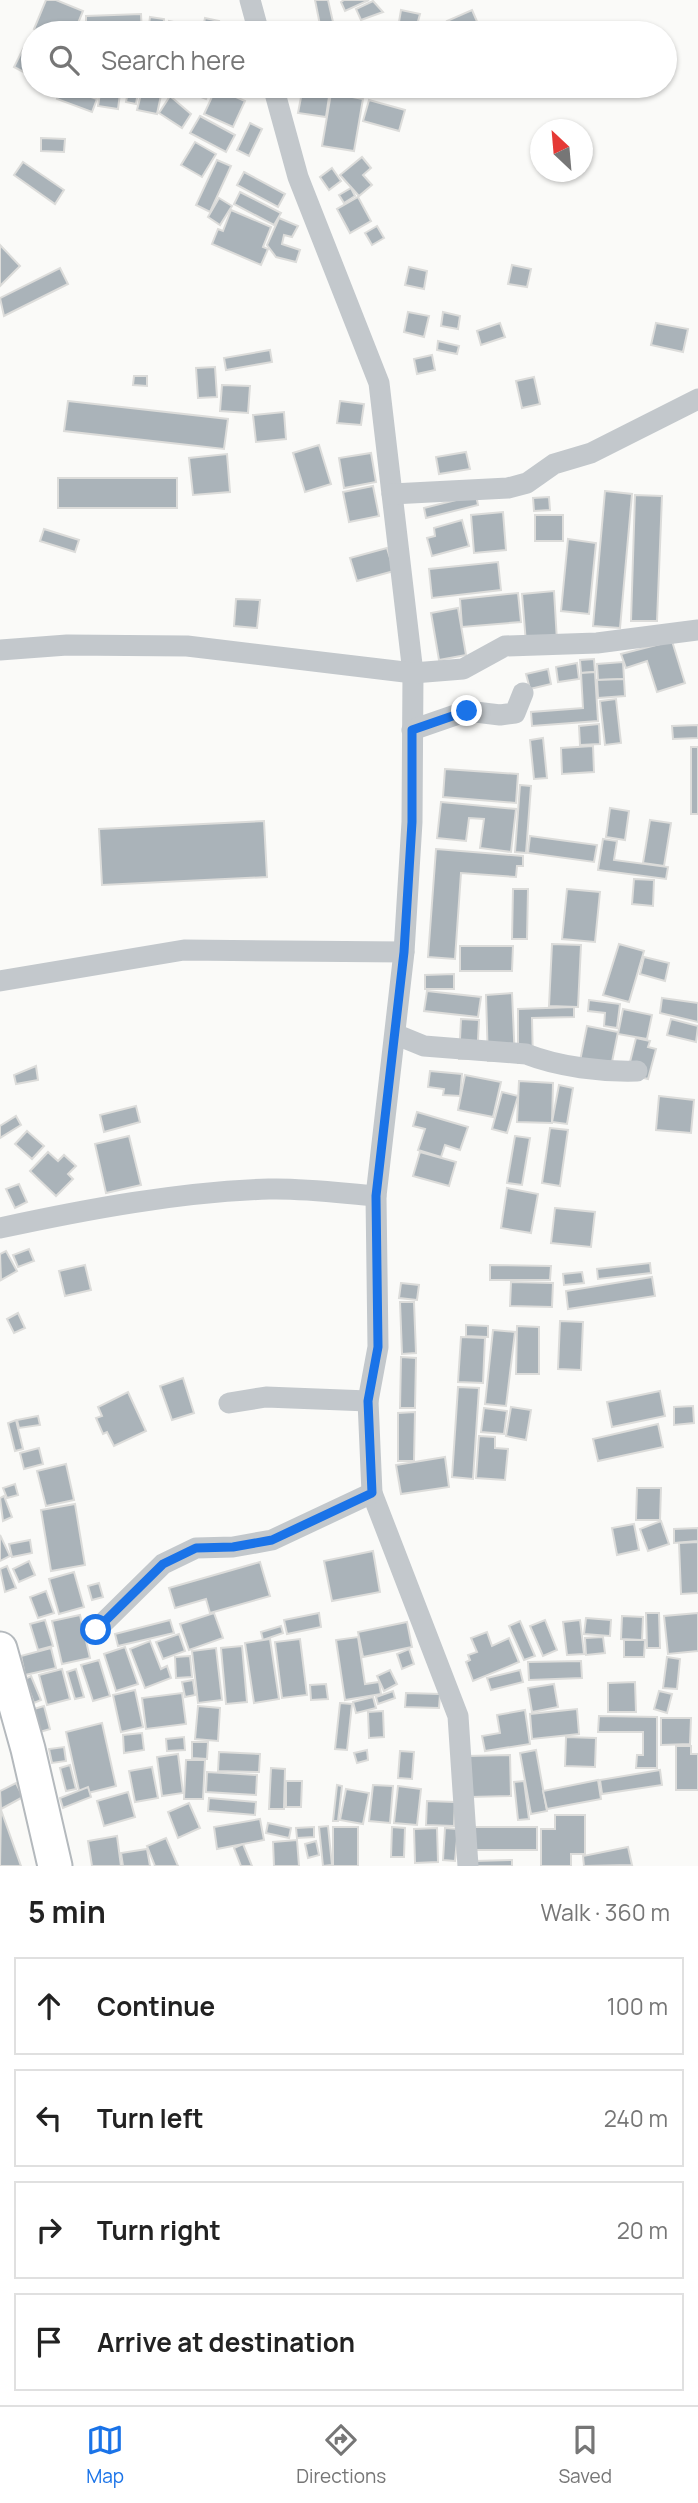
<!DOCTYPE html>
<html lang="en">
<head>
<meta charset="utf-8">
<style>
  body { margin:0; font-family:Manrope,sans-serif; background:#f2f2f2; color:#222 }
  .compass { position:absolute; left:530px; top:119px; width:63px; height:63px; border-radius:50%; background:#fff; box-shadow:0 2px 5px #0004; rotate:334deg }
  .stop { position:absolute; width:21px; height:21px; margin:-16px; border:5px solid #1a73e8; border-radius:50%; background:#fff }
  .stop.end { background:#1a73e8; border-color:#fff; box-shadow:0 2px 7px #0008 }
  .list { margin:0; padding:0; list-style:none }
  h2 { display:flex; justify-content:space-between; align-items:center; height:91px; margin:0; padding:0 28px; font-size:30px }
  h2 small { font-size:23px; font-weight:400; color:#767676 }
  .list li { display:grid; grid-template-columns:46px 1fr auto; gap:21px; align-items:center; box-sizing:border-box; height:98px; margin:0 14px 14px; padding:0 14px; border:2px solid #e0e0e0; border-radius:0px }
  .list b { display:block; font-size:26px; white-space:nowrap }
  .list em { font-size:23px; font-style:normal; color:#767676 }
  .icon { flex:none; width:38px; height:38px; fill:none; stroke:currentColor; stroke-width:2; stroke-linecap:round; stroke-linejoin:round }
  .map { position:relative; flex:none; width:698px; height:1866px; overflow:hidden }
  .search { position:absolute; background:#fff; box-shadow:0 2px 5px #0004; left:21px; right:21px; top:21px; height:77px; display:flex; align-items:center; gap:18px; box-sizing:border-box; padding:0 24px; border-radius:38px; color:#767676; font-size:26px }
  .sheet { height:539px; background:#fff }
  nav { display:flex; justify-content:space-around; align-items:center; box-sizing:border-box; height:98px; border-top:2px solid #e0e0e0; background:#fff; font-size:19px; color:#767676 }
  nav a { display:grid; justify-items:center; gap:4px }
  nav .on { color:#1a73e8 }
  .map>svg:first-child { display:block }
  .building { fill:#aab3b9; stroke:#dcdcda; stroke-width:2 }
  .lines { fill:none; stroke-linecap:round; stroke-linejoin:round }
  .trunk-casing { stroke:#b4b9bd; stroke-width:37 }
  .minor { stroke:#c3c8cc; stroke-width:21 }
  .trunk { stroke:#fff; stroke-width:33 }
  .route { stroke:#1a73e8; stroke-width:9 }
</style>
</head>
<body>
<div class="map">
<svg width="698" height="1866" viewBox="0 0 698 1866">
  <rect width="100%" height="100%" fill="#fafaf8"/>
  <g class="building">
    <polygon points="46,0 56,0 83,11 74,33 44,33 34,29"/>
    <polygon points="315,0 328,0 333,22 320,25"/>
    <polygon points="344,0 343,0 369,0 345,11 341,2"/>
    <polygon points="373,1 383,12 361,20 356,9"/>
    <polygon points="401,10 420,14 417,25 399,22"/>
    <polygon points="472,10 482,33 452,33 447,21"/>
    <polygon points="141,14 142,33 86,33 86,16"/>
    <polygon points="150,17 164,19 163,33 148,33"/>
    <polygon points="205,18 219,21 216,33 202,33"/>
    <polygon points="169,21 183,24 181,33 166,33"/>
    <polygon points="394,27 427,31 393,33"/>
    <polygon points="23,49 33,54 33,77 14,67"/>
    <polygon points="101,86 121,86 118,109 98,106"/>
    <polygon points="129,86 139,86 136,104 126,102"/>
    <polygon points="143,86 163,86 157,114 137,110"/>
    <polygon points="173,86 211,86 206,99"/>
    <polygon points="304,86 337,86 337,92 303,90"/>
    <polygon points="343,86 359,86 359,94 342,93"/>
    <polygon points="62,87 97,99 92,112 57,99"/>
    <polygon points="216,88 245,101 233,127 204,114"/>
    <polygon points="302,92 329,97 326,117 298,113"/>
    <polygon points="331,93 363,99 354,151 322,146"/>
    <polygon points="170,96 191,114 182,128 159,113"/>
    <polygon points="369,100 405,110 399,131 363,121"/>
    <polygon points="200,116 235,135 226,152 190,133"/>
    <polygon points="250,123 262,129 249,156 237,150"/>
    <polygon points="41,138 65,139 64,152 41,151"/>
    <polygon points="195,142 216,154 202,177 181,165"/>
    <polygon points="362,157 371,168 363,175 372,185 359,196 340,175"/>
    <polygon points="217,160 231,166 210,212 196,205"/>
    <polygon points="23,162 64,190 55,204 14,175"/>
    <polygon points="332,168 341,181 329,190 320,177"/>
    <polygon points="244,172 285,194 278,207 237,185"/>
    <polygon points="351,188 355,196 344,203 339,195"/>
    <polygon points="240,192 281,213 274,225 234,204"/>
    <polygon points="358,197 371,221 350,233 337,209"/>
    <polygon points="219,198 232,206 220,225 208,217"/>
    <polygon points="231,210 271,227 263,247 268,249 261,265 212,244 218,229 223,231"/>
    <polygon points="279,218 298,226 292,237 284,235 282,244 300,250 296,262 276,257 267,245"/>
    <polygon points="377,226 384,238 372,245 365,233"/>
    <polygon points="0,245 20,266 0,286"/>
    <polygon points="512,265 531,269 527,287 508,284"/>
    <polygon points="409,267 427,271 424,289 405,285"/>
    <polygon points="60,268 68,284 4,316 0,298"/>
    <polygon points="408,312 429,316 424,337 404,332"/>
    <polygon points="443,312 460,316 458,329 441,326"/>
    <polygon points="500,323 505,337 481,345 477,331"/>
    <polygon points="656,323 688,329 683,352 651,345"/>
    <polygon points="438,341 459,346 457,354 437,350"/>
    <polygon points="270,350 272,362 226,370 224,358"/>
    <polygon points="432,355 435,370 417,374 414,359"/>
    <polygon points="215,367 217,397 198,398 196,368"/>
    <polygon points="134,376 147,376 147,386 133,385"/>
    <polygon points="534,377 540,404 522,408 516,381"/>
    <polygon points="222,385 250,386 248,413 220,411"/>
    <polygon points="68,401 228,419 224,449 64,431"/>
    <polygon points="340,401 364,404 361,425 337,423"/>
    <polygon points="284,412 286,439 256,442 253,415"/>
    <polygon points="319,445 331,484 305,492 293,453"/>
    <polygon points="466,452 470,469 439,474 436,457"/>
    <polygon points="371,453 376,482 344,488 339,458"/>
    <polygon points="227,454 230,492 193,495 189,458"/>
    <rect x="58" y="478" width="119" height="30"/>
    <polygon points="373,486 379,516 349,522 343,492"/>
    <polygon points="605,491 632,494 620,628 593,626"/>
    <polygon points="476,495 478,505 426,518 424,508"/>
    <polygon points="635,495 662,496 657,621 631,621"/>
    <polygon points="549,497 550,510 534,511 533,498"/>
    <polygon points="503,512 506,550 474,553 471,515"/>
    <rect x="535" y="515" width="28" height="26"/>
    <polygon points="462,520 469,546 432,556 427,538 435,536 434,528"/>
    <polygon points="44,529 79,540 75,552 40,541"/>
    <polygon points="568,539 596,543 589,614 561,611"/>
    <polygon points="387,548 394,571 357,581 350,558"/>
    <polygon points="498,562 501,590 432,598 429,569"/>
    <polygon points="554,591 557,641 526,643 522,594"/>
    <polygon points="518,593 521,622 462,627 460,599"/>
    <polygon points="236,599 260,600 257,628 234,626"/>
    <polygon points="458,608 466,655 439,660 431,613"/>
    <polygon points="672,641 685,683 657,692 647,661 626,668 621,654"/>
    <polygon points="594,659 595,672 581,673 580,660"/>
    <polygon points="623,662 624,679 598,680 597,664"/>
    <polygon points="577,663 579,679 558,682 556,667"/>
    <polygon points="548,669 551,684 530,689 526,674"/>
    <polygon points="595,672 598,721 532,726 531,712 583,708 581,673"/>
    <polygon points="624,679 625,696 598,698 597,680"/>
    <polygon points="616,699 621,743 605,745 600,701"/>
    <polygon points="599,724 600,744 580,745 579,726"/>
    <polygon points="698,725 698,738 673,739 672,726"/>
    <polygon points="543,738 547,778 534,779 530,740"/>
    <polygon points="593,746 594,772 562,774 561,748"/>
    <rect x="691" y="747" width="7" height="67"/>
    <polygon points="445,769 518,774 516,803 443,797"/>
    <polygon points="520,785 531,786 526,853 515,852"/>
    <polygon points="441,802 516,809 511,852 480,848 484,819 469,818 466,841 437,838"/>
    <polygon points="610,808 629,811 625,840 606,837"/>
    <polygon points="650,820 671,823 664,866 643,863"/>
    <polygon points="264,821 267,877 102,885 99,829"/>
    <polygon points="530,836 597,845 594,862 528,853"/>
    <polygon points="603,839 617,841 614,860 668,867 666,879 598,870"/>
    <polygon points="436,849 523,856 523,866 517,866 516,877 461,873 455,959 428,957"/>
    <polygon points="634,879 654,880 653,906 632,904"/>
    <polygon points="513,889 528,889 527,939 512,939"/>
    <polygon points="567,889 600,892 595,942 562,939"/>
    <polygon points="552,944 581,945 578,1007 549,1006"/>
    <polygon points="619,944 644,951 629,1002 603,995"/>
    <polygon points="460,946 513,946 512,971 460,971"/>
    <polygon points="644,957 669,963 665,981 640,974"/>
    <polygon points="454,974 454,989 425,989 425,975"/>
    <polygon points="427,991 481,997 478,1017 424,1011"/>
    <polygon points="512,993 515,1060 488,1061 486,995"/>
    <polygon points="662,998 698,1003 698,1022 660,1013"/>
    <polygon points="589,1000 620,1004 617,1028 604,1026 605,1013 588,1011"/>
    <polygon points="574,1007 574,1017 532,1018 533,1063 518,1063 518,1009"/>
    <polygon points="623,1009 652,1015 647,1039 618,1034"/>
    <polygon points="461,1019 479,1020 477,1059 459,1059"/>
    <polygon points="671,1019 698,1026 696,1042 667,1035"/>
    <polygon points="587,1026 618,1032 609,1077 578,1071"/>
    <polygon points="636,1038 650,1041 648,1047 656,1049 648,1079 627,1074"/>
    <polygon points="36,1066 38,1080 16,1084 14,1075"/>
    <polygon points="430,1071 462,1074 460,1096 443,1095 444,1089 428,1087"/>
    <polygon points="465,1075 501,1082 493,1117 458,1110"/>
    <polygon points="519,1081 553,1083 552,1123 517,1122"/>
    <polygon points="559,1085 573,1088 567,1124 552,1122"/>
    <polygon points="502,1092 518,1096 507,1133 492,1129"/>
    <polygon points="659,1096 694,1100 691,1133 656,1130"/>
    <polygon points="136,1106 140,1122 104,1132 100,1115"/>
    <polygon points="417,1112 468,1127 460,1150 445,1145 441,1157 418,1150 425,1129 413,1126"/>
    <polygon points="16,1116 21,1125 0,1138 0,1126"/>
    <polygon points="550,1128 568,1130 560,1186 542,1183"/>
    <polygon points="27,1131 44,1146 32,1159 15,1144"/>
    <polygon points="129,1136 141,1185 106,1193 95,1144"/>
    <polygon points="515,1136 530,1138 522,1185 507,1183"/>
    <polygon points="48,1152 58,1161 64,1155 76,1166 68,1174 73,1179 56,1196 30,1171"/>
    <polygon points="420,1152 456,1162 449,1186 413,1176"/>
    <polygon points="19,1184 27,1202 15,1208 6,1189"/>
    <polygon points="507,1188 538,1194 531,1233 501,1228"/>
    <polygon points="555,1208 595,1212 591,1247 551,1243"/>
    <polygon points="29,1249 34,1261 18,1267 13,1255"/>
    <polygon points="6,1251 17,1271 1,1280 0,1254"/>
    <polygon points="650,1263 651,1273 598,1279 597,1269"/>
    <polygon points="85,1265 91,1290 65,1296 59,1271"/>
    <polygon points="490,1265 551,1266 550,1280 490,1280"/>
    <polygon points="582,1272 584,1283 564,1285 563,1274"/>
    <polygon points="652,1277 655,1296 568,1309 566,1291"/>
    <polygon points="511,1282 553,1283 552,1307 510,1306"/>
    <polygon points="401,1283 419,1285 417,1300 399,1298"/>
    <polygon points="400,1302 414,1302 416,1353 402,1354"/>
    <polygon points="18,1313 25,1328 14,1333 7,1319"/>
    <polygon points="560,1321 583,1322 581,1370 558,1369"/>
    <polygon points="466,1325 488,1326 488,1337 466,1336"/>
    <polygon points="517,1326 539,1327 539,1374 516,1374"/>
    <polygon points="493,1330 515,1332 506,1406 485,1404"/>
    <polygon points="461,1337 485,1338 483,1383 458,1382"/>
    <polygon points="401,1357 416,1358 415,1408 400,1408"/>
    <polygon points="183,1378 194,1413 172,1420 160,1386"/>
    <polygon points="458,1387 479,1388 473,1479 452,1477"/>
    <polygon points="660,1391 665,1416 612,1427 607,1402"/>
    <polygon points="128,1392 146,1431 114,1446 107,1432 103,1434 96,1418 102,1416 98,1407"/>
    <polygon points="693,1406 694,1423 674,1425 674,1407"/>
    <polygon points="511,1407 531,1410 526,1440 506,1436"/>
    <polygon points="484,1408 507,1411 504,1434 481,1432"/>
    <polygon points="415,1412 414,1461 398,1461 398,1413"/>
    <polygon points="38,1416 40,1425 19,1428 17,1420"/>
    <polygon points="16,1420 23,1449 15,1451 8,1423"/>
    <polygon points="658,1424 663,1447 598,1461 593,1439"/>
    <polygon points="479,1436 495,1437 495,1448 508,1449 505,1480 476,1478"/>
    <polygon points="39,1448 43,1464 24,1469 20,1453"/>
    <polygon points="445,1457 449,1487 401,1494 396,1465"/>
    <polygon points="66,1464 74,1500 46,1506 37,1471"/>
    <polygon points="15,1484 18,1495 7,1498 3,1488"/>
    <polygon points="637,1488 661,1488 660,1520 636,1520"/>
    <polygon points="4,1496 12,1517 3,1521 0,1498"/>
    <polygon points="75,1504 85,1565 51,1571 41,1510"/>
    <polygon points="661,1521 669,1544 648,1551 640,1529"/>
    <polygon points="634,1524 639,1550 617,1555 612,1528"/>
    <polygon points="698,1528 698,1541 674,1543 674,1529"/>
    <polygon points="0,1535 10,1556 0,1561"/>
    <polygon points="30,1540 32,1553 12,1557 9,1544"/>
    <polygon points="698,1542 698,1593 681,1594 679,1543"/>
    <polygon points="373,1551 380,1592 332,1601 324,1561"/>
    <polygon points="29,1561 35,1575 19,1582 13,1569"/>
    <polygon points="260,1562 270,1596 210,1613 206,1599 175,1608 169,1588"/>
    <polygon points="7,1566 16,1588 5,1592 0,1569"/>
    <polygon points="74,1572 84,1607 59,1614 49,1579"/>
    <polygon points="99,1583 103,1597 92,1600 88,1586"/>
    <polygon points="46,1591 54,1613 38,1618 30,1597"/>
    <polygon points="214,1613 223,1638 189,1650 180,1624"/>
    <polygon points="319,1613 321,1627 287,1634 284,1620"/>
    <polygon points="646,1613 659,1613 660,1648 647,1648"/>
    <polygon points="698,1613 698,1651 668,1654 664,1616"/>
    <polygon points="80,1615 90,1658 62,1664 52,1621"/>
    <polygon points="622,1616 643,1617 642,1640 621,1639"/>
    <polygon points="586,1618 611,1620 610,1636 584,1634"/>
    <polygon points="45,1620 53,1646 38,1650 30,1624"/>
    <polygon points="170,1620 174,1633 118,1646 115,1634"/>
    <polygon points="545,1620 557,1650 543,1656 530,1626"/>
    <polygon points="580,1620 584,1654 567,1655 563,1622"/>
    <polygon points="520,1621 535,1656 524,1660 509,1626"/>
    <polygon points="407,1622 412,1647 363,1657 358,1632"/>
    <polygon points="281,1626 283,1633 263,1640 261,1632"/>
    <polygon points="487,1632 492,1646 509,1638 519,1662 473,1681 466,1662 470,1660 468,1655 477,1652 471,1638"/>
    <polygon points="179,1634 185,1651 163,1659 156,1642"/>
    <polygon points="358,1637 365,1684 379,1682 381,1694 345,1700 336,1640"/>
    <polygon points="603,1637 605,1653 586,1655 585,1638"/>
    <polygon points="270,1639 279,1699 254,1703 245,1643"/>
    <polygon points="300,1639 307,1695 282,1698 275,1642"/>
    <polygon points="624,1640 645,1640 644,1657 624,1657"/>
    <polygon points="150,1641 161,1669 167,1666 171,1678 145,1688 130,1649"/>
    <polygon points="242,1646 247,1702 226,1704 221,1648"/>
    <polygon points="125,1647 138,1684 116,1691 104,1654"/>
    <polygon points="51,1648 56,1668 25,1675 21,1656"/>
    <polygon points="216,1648 222,1700 198,1703 192,1651"/>
    <polygon points="409,1649 414,1664 402,1669 397,1654"/>
    <polygon points="190,1656 192,1677 176,1678 175,1657"/>
    <polygon points="667,1657 680,1659 677,1689 663,1688"/>
    <polygon points="99,1660 110,1696 93,1701 81,1665"/>
    <polygon points="581,1661 582,1678 529,1680 528,1662"/>
    <polygon points="62,1669 70,1699 47,1705 39,1675"/>
    <polygon points="76,1669 84,1697 75,1699 67,1672"/>
    <polygon points="390,1670 397,1684 384,1691 377,1676"/>
    <polygon points="520,1670 523,1682 491,1690 487,1678"/>
    <polygon points="31,1676 41,1700 34,1703 25,1679"/>
    <polygon points="193,1680 195,1695 185,1697 182,1682"/>
    <polygon points="635,1682 636,1712 608,1712 608,1683"/>
    <polygon points="326,1684 328,1699 311,1700 310,1685"/>
    <polygon points="554,1684 558,1707 532,1712 528,1688"/>
    <polygon points="135,1690 143,1727 121,1732 113,1695"/>
    <polygon points="393,1691 395,1698 378,1704 376,1697"/>
    <polygon points="659,1691 672,1694 667,1713 654,1709"/>
    <polygon points="182,1693 186,1724 146,1729 142,1698"/>
    <polygon points="406,1693 440,1694 439,1708 405,1707"/>
    <polygon points="373,1697 376,1708 356,1713 353,1702"/>
    <polygon points="340,1703 352,1704 347,1750 335,1749"/>
    <polygon points="44,1706 50,1729 40,1732 34,1709"/>
    <polygon points="198,1706 220,1708 218,1741 195,1739"/>
    <polygon points="577,1709 579,1734 532,1739 530,1714"/>
    <polygon points="525,1710 530,1744 485,1751 482,1736 500,1733 497,1715"/>
    <polygon points="383,1711 384,1737 369,1738 368,1712"/>
    <polygon points="599,1716 657,1717 657,1768 636,1768 637,1755 643,1755 643,1732 598,1732"/>
    <polygon points="661,1718 691,1718 690,1744 661,1745"/>
    <polygon points="102,1723 116,1786 80,1795 66,1732"/>
    <polygon points="142,1733 144,1750 124,1753 123,1735"/>
    <polygon points="184,1737 185,1750 167,1751 166,1739"/>
    <polygon points="566,1737 596,1738 595,1767 565,1766"/>
    <polygon points="192,1742 208,1742 207,1759 192,1758"/>
    <polygon points="676,1746 691,1746 691,1754 698,1754 698,1790 676,1790"/>
    <polygon points="64,1747 66,1761 52,1763 49,1749"/>
    <polygon points="367,1750 368,1760 357,1763 354,1753"/>
    <polygon points="536,1750 547,1811 531,1814 520,1753"/>
    <polygon points="400,1751 414,1752 412,1779 398,1778"/>
    <polygon points="219,1752 260,1754 259,1772 218,1771"/>
    <polygon points="178,1754 183,1793 162,1796 157,1757"/>
    <polygon points="510,1755 511,1796 470,1797 468,1756"/>
    <polygon points="186,1760 205,1760 203,1799 184,1799"/>
    <polygon points="70,1765 76,1789 66,1791 60,1768"/>
    <polygon points="152,1767 158,1798 135,1802 129,1771"/>
    <polygon points="271,1768 285,1769 284,1809 269,1809"/>
    <polygon points="660,1770 662,1785 602,1794 600,1780"/>
    <polygon points="207,1772 257,1775 256,1795 206,1792"/>
    <polygon points="598,1780 601,1799 547,1809 543,1791"/>
    <polygon points="286,1781 302,1781 301,1807 286,1807"/>
    <polygon points="524,1781 529,1819 518,1820 514,1782"/>
    <polygon points="16,1783 23,1797 1,1809 0,1791"/>
    <polygon points="337,1785 342,1786 338,1821 333,1821"/>
    <polygon points="373,1785 393,1786 390,1823 369,1821"/>
    <polygon points="398,1786 421,1789 417,1825 394,1823"/>
    <polygon points="88,1787 91,1797 63,1808 60,1798"/>
    <polygon points="346,1789 369,1793 363,1824 340,1820"/>
    <polygon points="128,1792 135,1817 104,1826 97,1801"/>
    <polygon points="209,1798 256,1802 255,1815 208,1811"/>
    <polygon points="427,1801 455,1802 454,1826 426,1825"/>
    <polygon points="189,1803 200,1828 178,1838 168,1812"/>
    <polygon points="1,1810 21,1866 0,1866"/>
    <polygon points="555,1815 585,1815 585,1854 571,1854 571,1866 541,1866 541,1829 555,1829"/>
    <polygon points="260,1819 264,1840 217,1849 214,1827"/>
    <polygon points="268,1823 291,1828 289,1838 266,1833"/>
    <polygon points="328,1826 332,1865 323,1866 319,1827"/>
    <polygon points="314,1827 314,1837 297,1838 296,1828"/>
    <rect x="333" y="1827" width="25" height="39"/>
    <polygon points="392,1827 405,1828 404,1857 391,1857"/>
    <rect x="475" y="1827" width="62" height="23"/>
    <polygon points="437,1828 438,1862 415,1863 414,1829"/>
    <polygon points="445,1828 458,1829 455,1861 443,1860"/>
    <polygon points="117,1836 121,1866 92,1866 88,1841"/>
    <polygon points="166,1838 178,1866 155,1866 147,1846"/>
    <polygon points="297,1840 299,1866 274,1866 273,1842"/>
    <polygon points="316,1841 319,1855 308,1858 305,1844"/>
    <polygon points="243,1844 252,1866 241,1866 234,1848"/>
    <polygon points="628,1847 632,1865 584,1866 583,1856"/>
    <polygon points="147,1849 150,1866 123,1866 121,1853"/>
    <polygon points="512,1860 512,1866 474,1866 474,1861"/>
  </g>
  <g class="lines">
    <defs>
      <polyline id="trunk" points="0,1649 28,1749 55,1866"/>
    </defs>
    <use href="#trunk" class="trunk-casing"/>
    <g class="minor">
      <polyline points="250,0 259,33"/>
      <polyline points="273,86 298,177 379,383 413,673 412,822 404,952 376,1196 378,1347 368,1401 372,1493 458,1716 468,1866"/>
      <polyline points="392,494 508,488 527,483 554,464 591,453 698,399"/>
      <polyline points="0,650 67,645 187,646 413,673 463,669 505,646 597,643 698,630"/>
      <polyline points="412,730 467,711 500,715 515,713 523,693"/>
      <polyline points="0,981 184,950 404,952"/>
      <path d="M397,1035L424,1046L526,1054C559,1067 602,1072 637,1071"/>
      <path d="M0,1228C88,1209 179,1192 269,1189C305,1188 340,1193 376,1196"/>
      <polyline points="229,1403 266,1397 368,1401"/>
      <polyline points="96,1630 163,1564 196,1548 233,1547 272,1540 372,1493"/>
    </g>
    <use href="#trunk" class="trunk"/>
  </g>
  <g class="lines">
    <polyline class="route" points="96,1630 163,1564 196,1548 233,1547 272,1540 372,1493 368,1401 378,1347 376,1196 404,952 412,822 412,730 467,711"/>
  </g>
</svg>
<svg class="compass" viewBox="-18 -18 36 36"><path d="M0-13l5 13h-10z" fill="#e53935"/><path d="M0 13l5-13h-10z" fill="#767676"/></svg>
<div class="stop" style="left:96px;top:1630px"></div>
<div class="stop end" style="left:467px;top:711px"></div>
<div class="search"><svg class="icon" aria-label="search" viewBox="0 0 24 24"><circle cx="10" cy="10" r="6"/><path d="M15 15l6 6"/></svg>Search here</div>
</div>
<section class="sheet">
<h2>5 min<small>Walk · 360 m</small></h2>
<ul class="list">
<li><svg class="icon" aria-label="ahead" viewBox="0 0 24 24"><path d="M12 20V5M6 11l6-6 6 6"/></svg><div><b>Continue</b></div><em>100 m</em></li>
<li><svg class="icon" aria-label="left" viewBox="0 0 24 24"><path d="M17 20v-9H6M10 6l-5 5 5 5"/></svg><div><b>Turn left</b></div><em>240 m</em></li>
<li><svg class="icon" aria-label="right" viewBox="0 0 24 24"><path d="M7 20v-9h11M14 6l5 5-5 5"/></svg><div><b>Turn right</b></div><em>20 m</em></li>
<li><svg class="icon" aria-label="arrive" viewBox="0 0 24 24"><path d="M6 21V4h12l-3 4 3 4H6"/></svg><div><b>Arrive at destination</b></div></li>
</ul>
</section>
<nav>
<a class="on"><svg class="icon" aria-label="map" viewBox="0 0 24 24"><path d="M3 6l6-2 6 2 6-2v14l-6 2-6-2-6 2zM9 4v14M15 6v14"/></svg>Map</a>
<a><svg class="icon" aria-label="directions" viewBox="0 0 24 24"><path d="M12 3l9 9-9 9-9-9zM9 14v-3h6M13 9l2 2-2 2"/></svg>Directions</a>
<a><svg class="icon" aria-label="saved" viewBox="0 0 24 24"><path d="M7 4h10v16l-5-4-5 4z"/></svg>Saved</a>
</nav>
</body>
</html>
